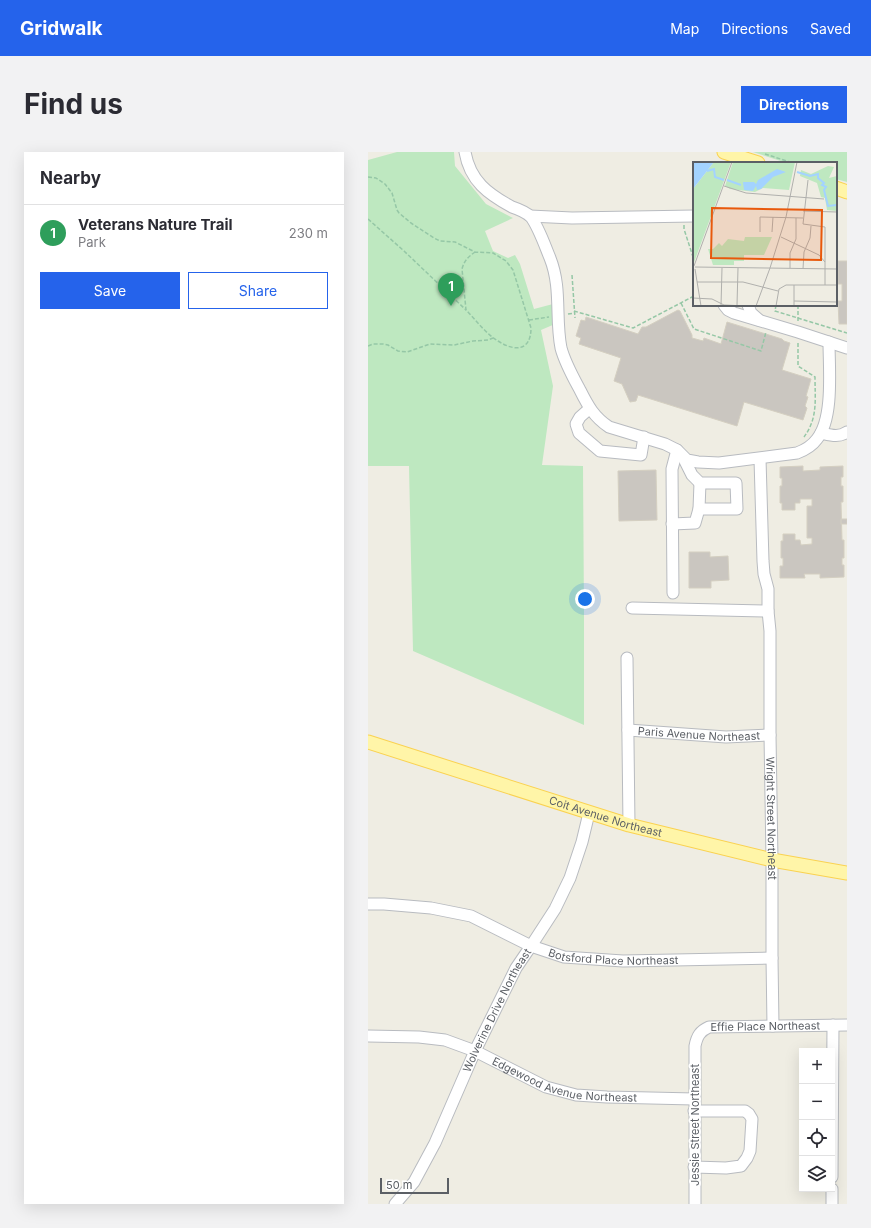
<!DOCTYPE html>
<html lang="en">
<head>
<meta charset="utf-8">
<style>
  body { margin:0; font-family:Inter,sans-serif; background:#f2f2f3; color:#2b2b33 }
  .controls { position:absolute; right:12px; bottom:12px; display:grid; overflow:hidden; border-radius:0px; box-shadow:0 4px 16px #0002 }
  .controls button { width:36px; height:36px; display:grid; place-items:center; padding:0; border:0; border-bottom:1px solid #e1e1e2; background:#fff; color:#2b2b33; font:20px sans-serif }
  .scale { position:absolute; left:12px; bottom:10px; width:69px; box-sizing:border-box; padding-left:4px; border:2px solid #5b5f65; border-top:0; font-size:11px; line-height:14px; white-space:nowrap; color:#5b5f65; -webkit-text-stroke:3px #fff; paint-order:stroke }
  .you { position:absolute; left:217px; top:447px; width:14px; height:14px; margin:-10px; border:3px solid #fff; border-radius:50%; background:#1a73e8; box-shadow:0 0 0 6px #1a73e833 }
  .badge { display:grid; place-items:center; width:26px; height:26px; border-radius:50%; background:#2563eb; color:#fff; font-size:13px; font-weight:700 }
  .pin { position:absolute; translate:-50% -33px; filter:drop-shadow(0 1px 2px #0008) }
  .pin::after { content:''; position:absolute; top:21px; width:14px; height:12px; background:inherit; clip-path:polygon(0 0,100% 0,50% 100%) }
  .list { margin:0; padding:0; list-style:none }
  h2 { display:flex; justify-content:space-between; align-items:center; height:52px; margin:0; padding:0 16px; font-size:17px }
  h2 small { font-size:13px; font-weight:400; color:#7c7c81 }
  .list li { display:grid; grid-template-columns:26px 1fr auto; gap:12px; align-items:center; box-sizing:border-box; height:56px; padding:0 16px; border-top:1px solid #e1e1e2 }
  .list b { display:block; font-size:15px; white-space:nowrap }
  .list p { margin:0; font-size:13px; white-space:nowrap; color:#7c7c81 }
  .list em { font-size:13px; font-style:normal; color:#7c7c81 }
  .actions { display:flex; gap:8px; padding:12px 16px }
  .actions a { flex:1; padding:9px 0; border:1px solid #2563eb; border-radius:0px; text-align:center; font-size:14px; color:#2563eb }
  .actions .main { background:#2563eb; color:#fff }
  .icon { flex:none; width:22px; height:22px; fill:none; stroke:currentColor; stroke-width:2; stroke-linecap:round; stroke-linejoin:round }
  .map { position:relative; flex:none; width:479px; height:1052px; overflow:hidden; border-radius:0px }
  header { display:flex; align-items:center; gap:24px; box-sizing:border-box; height:56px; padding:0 20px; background:#2563eb; color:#fff }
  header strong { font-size:19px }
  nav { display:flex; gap:22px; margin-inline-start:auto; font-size:14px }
  .intro { display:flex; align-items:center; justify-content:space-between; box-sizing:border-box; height:96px; padding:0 24px }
  h1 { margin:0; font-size:28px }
  .button { padding:10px 18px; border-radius:0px; background:#2563eb; color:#fff; font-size:14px; font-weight:700 }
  main { display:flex; gap:24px; padding:0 24px }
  aside { flex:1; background:#fff; border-radius:0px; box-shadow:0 4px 16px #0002 }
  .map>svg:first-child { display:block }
  .green { fill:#bee8c0 }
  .building { fill:#cac6c0; stroke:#d4cfc1 }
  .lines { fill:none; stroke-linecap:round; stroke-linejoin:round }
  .minor-casing { stroke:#b8bbc0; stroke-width:13 }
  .major-casing { stroke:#fad251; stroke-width:15 }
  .path { stroke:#95c7a6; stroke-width:1.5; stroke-dasharray:4 2; stroke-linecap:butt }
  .minor { stroke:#fff; stroke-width:11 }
  .major { stroke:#fff5a8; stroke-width:13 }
  .labels { text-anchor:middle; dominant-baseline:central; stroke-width:4; stroke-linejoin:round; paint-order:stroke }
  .street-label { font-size:11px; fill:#5b5f65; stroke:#fff }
  .inset-river { fill:none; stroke:#a3d3ff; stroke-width:2 }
  .inset-road { fill:none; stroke:#b0b0ad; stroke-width:1 }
  .view { fill:#e8590c; fill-opacity:0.15; stroke:#e8590c; stroke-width:2 }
  .inset-edge { fill:none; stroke:#5b5f65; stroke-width:2 }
</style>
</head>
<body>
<header>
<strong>Gridwalk</strong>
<nav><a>Map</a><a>Directions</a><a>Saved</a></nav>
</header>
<div class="intro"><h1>Find us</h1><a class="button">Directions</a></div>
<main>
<aside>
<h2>Nearby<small></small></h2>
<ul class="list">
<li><span class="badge" style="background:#2e9e5b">1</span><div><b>Veterans Nature Trail</b><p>Park</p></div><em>230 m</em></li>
</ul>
<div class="actions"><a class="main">Save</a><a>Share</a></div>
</aside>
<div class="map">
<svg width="479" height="1052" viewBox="0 0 479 1052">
  <rect width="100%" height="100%" fill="#efede3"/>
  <g class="green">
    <polygon points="29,0 86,0 87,14 118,52 145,66 117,79 125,99 140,106 147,103 152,112 166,157 185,152 187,172 173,178 185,234 174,313 215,314 216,463 216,573 45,499 41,314 0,314 0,8"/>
    <polygon points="385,0 479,0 479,30 468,27 468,11 419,11"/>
  </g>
  <g class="building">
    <polygon points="470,109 479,109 479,172 471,172 470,149 474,149 474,132 470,132"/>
    <polygon points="310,158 312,159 324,183 324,186 335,189 336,186 353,192 359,170 414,187 416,189 422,191 414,218 443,227 438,244 440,245 437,254 439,256 435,268 376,250 369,274 270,243 268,249 262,250 254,232 246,229 253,206 211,192 213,186 208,184 213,168 217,169 218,165 270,182 274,175 278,175"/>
    <polygon points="435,314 435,319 452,318 452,315 475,314 475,325 473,325 473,334 475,334 475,350 473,350 474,388 476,388 476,406 474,406 474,413 476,413 476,425 452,426 452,422 436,422 437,426 412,426 412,414 415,414 415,406 413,406 413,389 415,389 415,382 427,382 427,388 432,388 433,393 444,392 444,386 439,386 439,354 444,354 444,347 432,347 432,351 427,351 427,358 414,358 414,351 412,351 412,334 414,334 414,326 412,326 412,315"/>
    <polygon points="288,318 289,368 251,369 250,319"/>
    <rect x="473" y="367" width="6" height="5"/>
    <polygon points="321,400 342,400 342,405 360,404 361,428 343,429 343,436 321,436"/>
  </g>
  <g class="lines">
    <defs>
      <g id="minor">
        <path d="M97,0C102,29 120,42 144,55C150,57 159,61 163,65C171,76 177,94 182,106C194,136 187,166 193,196C197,211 205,225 212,238C220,254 226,265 241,275L297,292L309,298L319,308L330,310L351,311L429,301C437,298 444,294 449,287C466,266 461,216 461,190"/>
        <polyline points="162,64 204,66 326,64"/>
        <polyline points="356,153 360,158 366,161 430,180 479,196"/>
        <polyline points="380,153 383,161 391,168"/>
        <polyline points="221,257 212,265 208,272 211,281 232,299 273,303 276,285"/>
        <path d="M453,281C462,283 471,286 479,280"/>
        <polyline points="315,305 324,323 332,331 368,331 369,357 331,357"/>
        <path id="s1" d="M392,307L395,409L396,422L400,437V459L402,479V583L404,708V806L405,874"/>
        <polyline points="304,372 327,371 331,357 332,331"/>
        <polyline points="305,441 304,317 309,298"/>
        <polyline points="264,456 400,459"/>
        <polyline points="259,506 261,673"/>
        <path id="s2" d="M260,578L358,585L402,583"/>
        <path id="s3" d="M0,752H16L63,756L103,764L163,794L196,805L255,809L404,806"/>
        <path id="s4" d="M0,884L51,885L77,888L107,899L178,935L208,943L239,945L326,947"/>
        <polyline points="326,959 377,959 381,962 384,967 382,999 379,1006 373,1014 358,1016 326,1015"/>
        <polyline points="464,1025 465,873"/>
        <path id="s5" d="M27,1052L46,1030L67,991L107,899L148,816L163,794L187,757L202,726L214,690L221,661"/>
        <path id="s6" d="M327,1052V894C329,884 332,879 341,875L479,873"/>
        <polyline points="464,1052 464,1037"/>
      </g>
      <g id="major">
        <polyline points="356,0 390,11"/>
        <polyline points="468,36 479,40"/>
        <path id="s7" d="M0,590L261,673L404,708L479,721"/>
      </g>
    </defs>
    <use href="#minor" class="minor-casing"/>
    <use href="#major" class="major-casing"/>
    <g class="path">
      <polyline points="397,2 425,11"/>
      <path d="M0,25L8,26L17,32L24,41L29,58L31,61L43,71L66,86L72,89L87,90L107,100L125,101L138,109L145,118L163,176C163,199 147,200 130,189C118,182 108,168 98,158L94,117C96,109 100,105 107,100"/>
      <polyline points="0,67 36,99 98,158"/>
      <polyline points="316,73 316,77 326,108"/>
      <polyline points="204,123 207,166"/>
      <polyline points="313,151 326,177 393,199 398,180"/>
      <polyline points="408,153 407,159 479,181"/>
      <polyline points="206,159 265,176 326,144"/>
      <polyline points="200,162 207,161"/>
      <polyline points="161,168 181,165"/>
      <polyline points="430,169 430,153"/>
      <path d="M430,191V214L447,225C447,248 450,266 436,285"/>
      <polyline points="0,194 5,192 15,192 20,193 30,199 39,200 62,192 86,193 105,189 120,188 125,186"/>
    </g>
    <use href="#minor" class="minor"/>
    <use href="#major" class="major"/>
  </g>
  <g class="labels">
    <g class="street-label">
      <text stroke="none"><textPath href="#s2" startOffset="71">Paris Avenue Northeast</textPath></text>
      <text stroke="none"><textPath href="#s7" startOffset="249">Coit Avenue Northeast</textPath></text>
      <text stroke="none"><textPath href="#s1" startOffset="360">Wright Street Northeast</textPath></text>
      <text stroke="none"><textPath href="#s3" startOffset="255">Botsford Place Northeast</textPath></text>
      <text stroke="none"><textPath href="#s5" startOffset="220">Wolverine Drive Northeast</textPath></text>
      <text stroke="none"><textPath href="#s6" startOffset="239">Effie Place Northeast</textPath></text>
      <text stroke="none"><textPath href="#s4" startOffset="205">Edgewood Avenue Northeast</textPath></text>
      <text transform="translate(327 973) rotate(-90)">Jessie Street Northeast</text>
    </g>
  </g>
  <g transform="translate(325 10)">
    <rect width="144" height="144" fill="#efede3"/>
    <path d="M21,0H38L0,103V27ZM40,0H102L96,28L70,26L62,30L37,27L32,24ZM135,4L141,5L136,16L144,14V49L134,48L132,36L128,35L124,21L107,14L108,8L118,12ZM52,75H79L71,93H51V99H41V103H20L15,87H20L26,81L29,84L35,77L51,79Z" fill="#bee8c0"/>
    <path d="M0,0H21L0,27ZM84,7L93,10L80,15L68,27L64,28L63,24L60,29L51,28L50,20H61L63,22L65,18Z" fill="#a3d3ff"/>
    <path class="inset-river" d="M14,9L21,7L22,15L31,18M104,10L117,14L125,12V16L131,21L129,23L133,25L131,28L135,44L144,43M34,18L48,23"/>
    <path class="inset-road" d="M115,18L110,62L132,65V123M31,24L53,31L131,37M110,49L144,50M67,70V55L110,56M79,70L80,55M88,75L126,93L132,100M1,104L39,0M2,105L144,107M77,106L93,55L104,0M97,106V91L103,77V56M2,107L8,144M110,107L111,90L117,76L118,64M4,120H50L85,129M101,123V144M0,136L19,137L31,143L54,144M101,139L144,140M44,143L45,106M28,144L29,106M63,144L77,106M83,144L86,127L93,123H144"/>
    <path class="view" d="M19,46L129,48L128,98L18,96Z"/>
    <rect width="144" height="144" class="inset-edge"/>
  </g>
</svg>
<div class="controls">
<button>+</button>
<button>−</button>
<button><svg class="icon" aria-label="locate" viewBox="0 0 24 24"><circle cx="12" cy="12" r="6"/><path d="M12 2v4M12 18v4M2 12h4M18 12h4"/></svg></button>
<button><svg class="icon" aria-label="layers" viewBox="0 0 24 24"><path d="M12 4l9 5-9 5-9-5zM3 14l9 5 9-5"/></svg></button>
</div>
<div class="scale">50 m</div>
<div class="you"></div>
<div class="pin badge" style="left:83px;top:154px;background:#2e9e5b">1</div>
</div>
</main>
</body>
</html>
